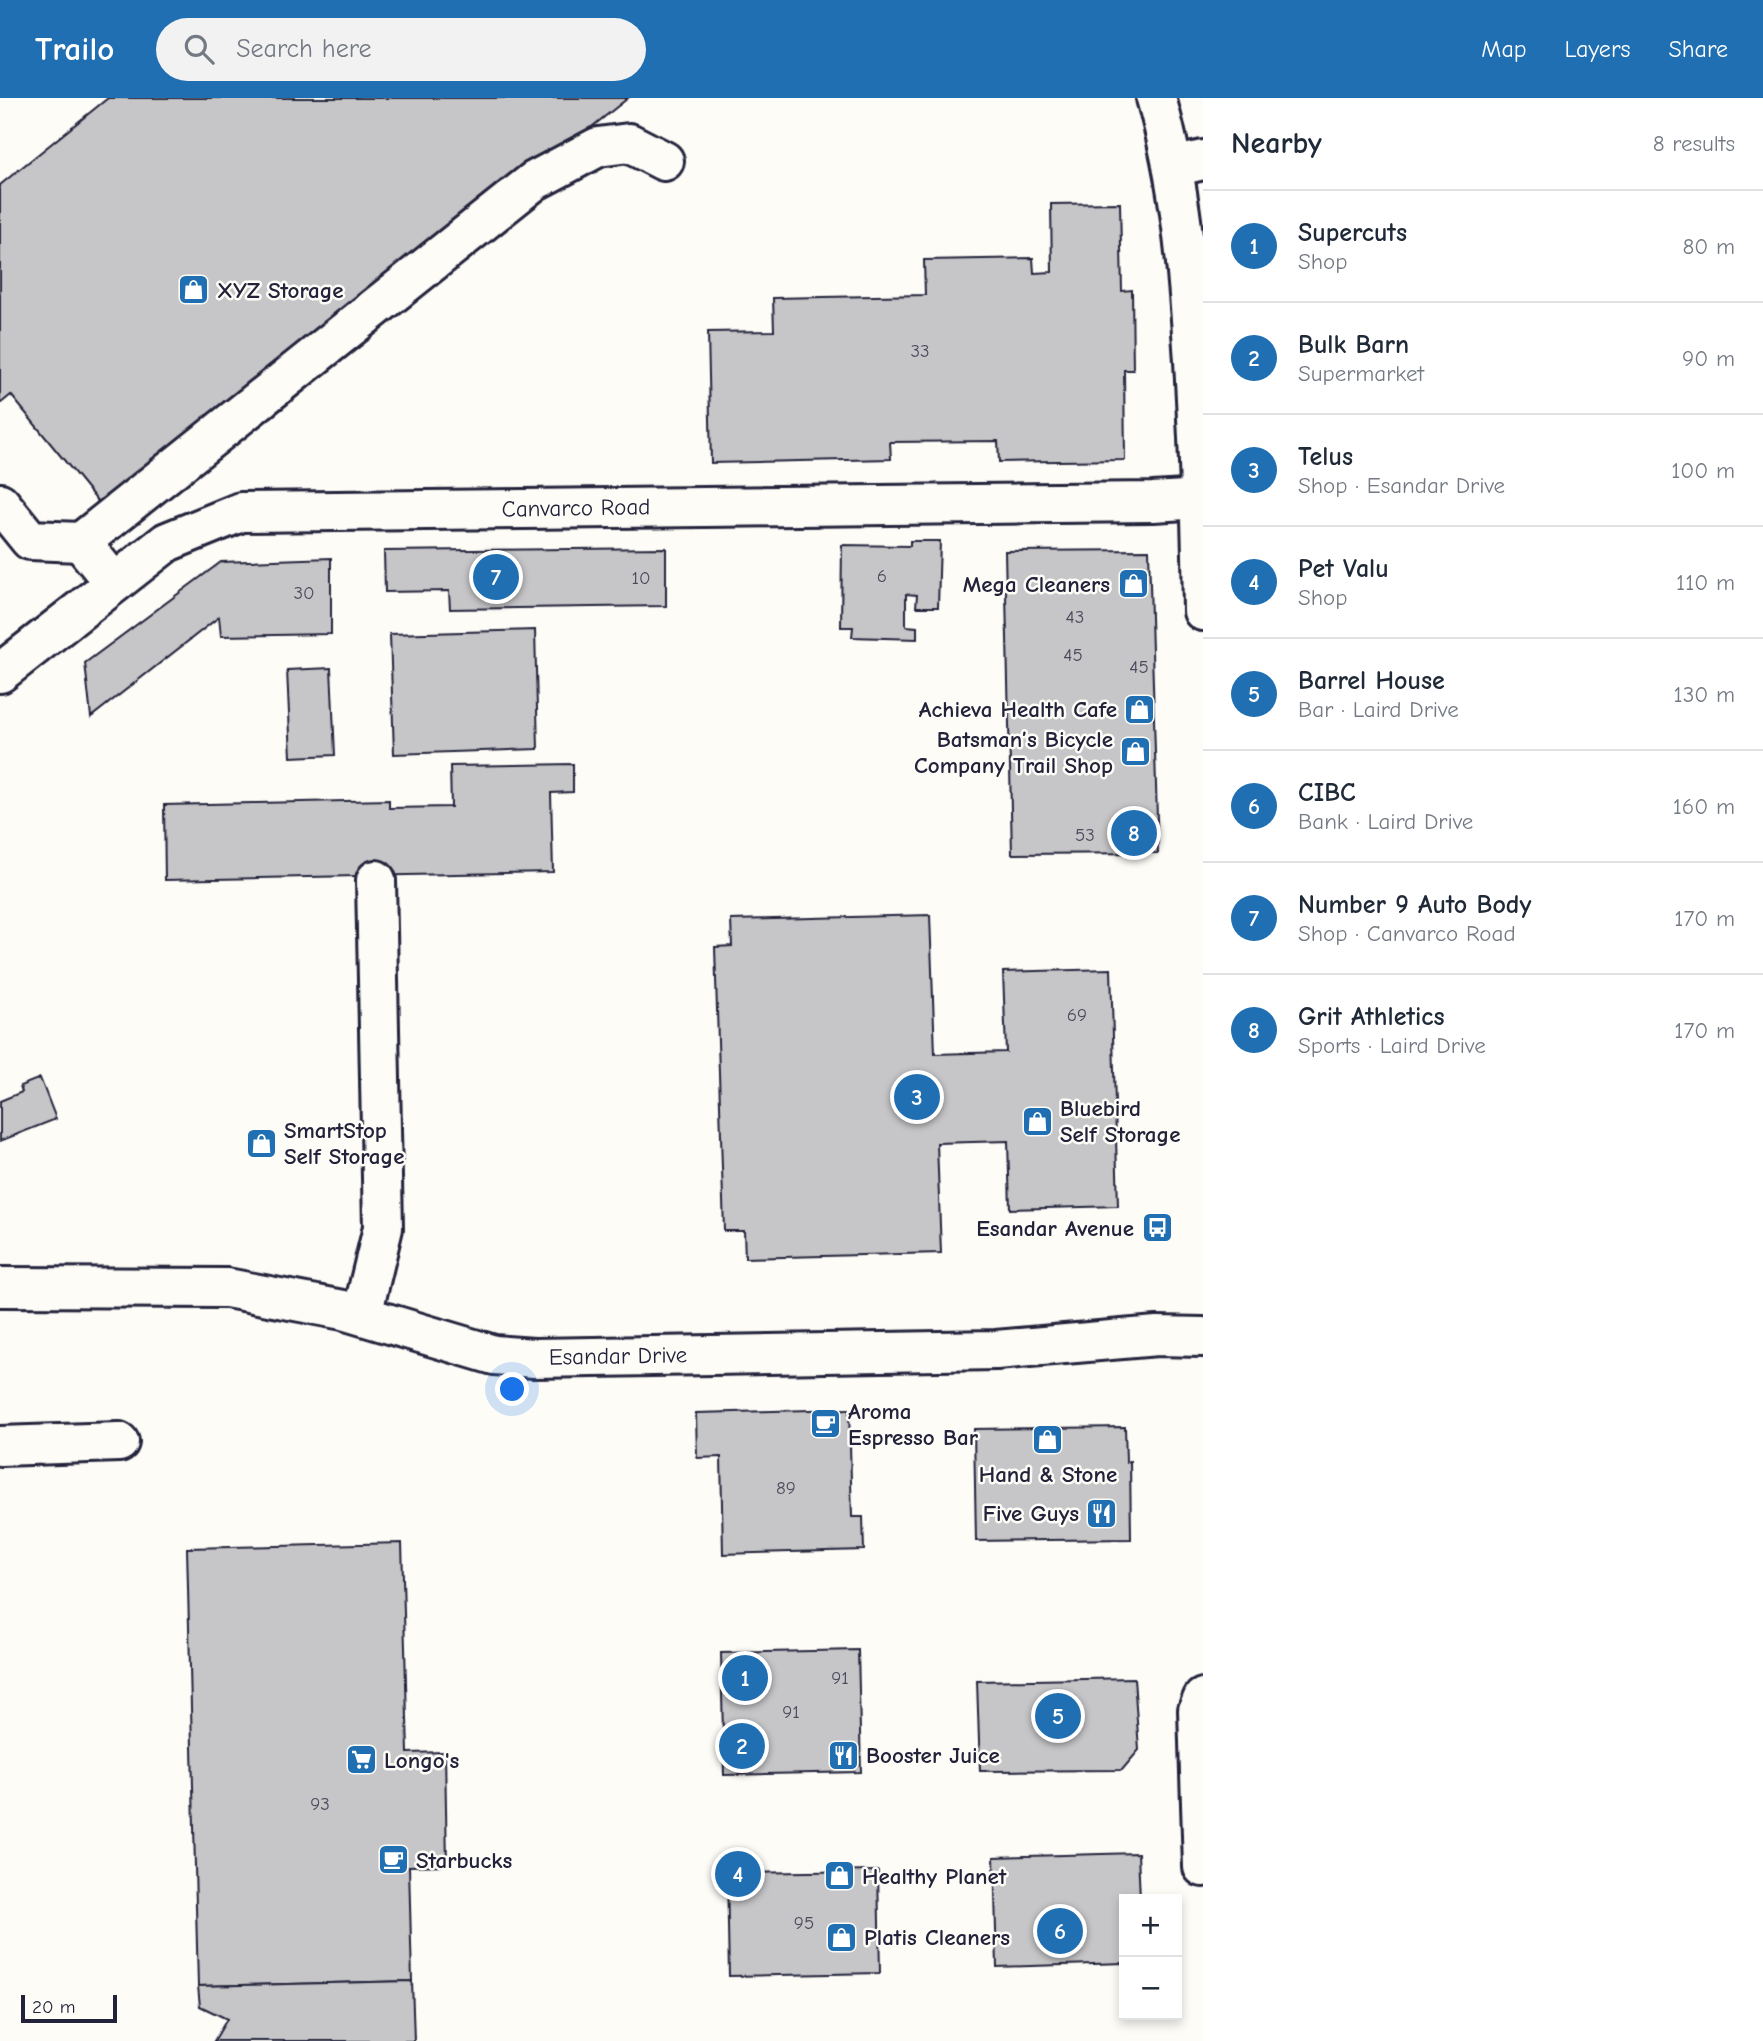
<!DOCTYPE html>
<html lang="en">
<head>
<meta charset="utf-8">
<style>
  body { margin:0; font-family:"Comic Neue",sans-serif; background:#f2f2f3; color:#1f2937 }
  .controls { position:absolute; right:21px; bottom:21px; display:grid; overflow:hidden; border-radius:0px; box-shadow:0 4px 10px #0003 }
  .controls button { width:63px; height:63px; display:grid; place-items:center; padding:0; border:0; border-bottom:2px solid #e0e1e3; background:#fff; color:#1f2937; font:35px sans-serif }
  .scale { position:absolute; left:21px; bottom:18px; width:96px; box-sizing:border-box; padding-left:7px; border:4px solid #22223b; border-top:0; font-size:19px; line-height:24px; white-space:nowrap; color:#22223b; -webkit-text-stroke:5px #fdfcf7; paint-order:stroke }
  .you { position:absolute; left:513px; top:1292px; width:24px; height:24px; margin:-18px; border:5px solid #fff; border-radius:50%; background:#1a73e8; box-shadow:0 0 0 10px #1a73e833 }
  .badge { display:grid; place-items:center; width:46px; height:46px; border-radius:50%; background:#1f6fb2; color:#fff; font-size:23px; font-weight:700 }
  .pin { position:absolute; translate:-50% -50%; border:4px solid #fff; box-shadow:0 2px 7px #0006 }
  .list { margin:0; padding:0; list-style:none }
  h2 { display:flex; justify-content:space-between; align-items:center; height:91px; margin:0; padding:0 28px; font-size:30px }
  h2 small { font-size:23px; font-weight:400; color:#747a83 }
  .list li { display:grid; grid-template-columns:46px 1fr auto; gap:21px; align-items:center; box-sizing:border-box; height:112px; padding:0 28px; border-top:2px solid #e0e1e3 }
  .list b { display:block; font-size:26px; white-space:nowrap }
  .list p { margin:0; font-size:23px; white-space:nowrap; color:#747a83 }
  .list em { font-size:23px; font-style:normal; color:#747a83 }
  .icon { flex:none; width:38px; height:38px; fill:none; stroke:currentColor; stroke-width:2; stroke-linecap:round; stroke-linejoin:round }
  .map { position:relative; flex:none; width:1203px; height:1943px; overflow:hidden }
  header { display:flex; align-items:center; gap:42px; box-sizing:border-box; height:98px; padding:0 35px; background:#1f6fb2; color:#fff }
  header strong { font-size:33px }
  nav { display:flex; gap:38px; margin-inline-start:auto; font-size:24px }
  .search { width:490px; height:63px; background:#f2f2f3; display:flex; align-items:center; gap:18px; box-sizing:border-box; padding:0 24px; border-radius:38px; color:#747a83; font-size:26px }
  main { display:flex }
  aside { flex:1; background:#fff }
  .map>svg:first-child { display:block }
  .building { fill:#c6c6c8; stroke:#22223b; stroke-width:2 }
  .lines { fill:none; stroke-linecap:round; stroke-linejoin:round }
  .minor-casing { stroke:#22223b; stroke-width:44 }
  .major-casing { stroke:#22223b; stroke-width:44 }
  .minor { stroke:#fdfcf7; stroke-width:38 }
  .major { stroke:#fdfcf7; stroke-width:38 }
  .labels { text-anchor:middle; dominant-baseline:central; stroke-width:5; stroke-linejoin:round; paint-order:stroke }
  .number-label { font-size:19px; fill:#4b4b5e }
  .poi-label { font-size:23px; font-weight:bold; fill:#22223b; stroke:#fdfcf7; text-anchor:start }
  .street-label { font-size:23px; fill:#22223b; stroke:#fdfcf7 }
</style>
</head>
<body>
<header>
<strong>Trailo</strong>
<div class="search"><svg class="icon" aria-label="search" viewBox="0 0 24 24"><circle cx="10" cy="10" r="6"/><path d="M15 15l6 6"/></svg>Search here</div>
<nav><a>Map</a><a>Layers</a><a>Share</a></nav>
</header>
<main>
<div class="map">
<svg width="1203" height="1943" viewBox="0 0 1203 1943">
  <rect width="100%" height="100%" fill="#fdfcf7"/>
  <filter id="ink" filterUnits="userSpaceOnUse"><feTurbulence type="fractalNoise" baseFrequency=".0143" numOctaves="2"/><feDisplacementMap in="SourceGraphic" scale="14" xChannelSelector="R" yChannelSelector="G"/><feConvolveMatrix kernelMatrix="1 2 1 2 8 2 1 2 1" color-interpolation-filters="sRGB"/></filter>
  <g filter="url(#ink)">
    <g class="building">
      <polygon points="108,0 628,0 108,416 11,297 0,306 0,87"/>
      <polygon points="1120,105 1122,193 1132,192 1133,272 1124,272 1125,362 999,364 998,343 890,344 891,361 711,365 708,234 774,233 773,200 925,197 924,162 1033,160 1034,175 1052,174 1051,106"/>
      <polygon points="910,443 940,443 938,509 916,509 917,497 906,496 906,528 917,529 917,541 852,539 853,529 841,529 842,447 910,448"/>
      <polygon points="666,450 666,508 450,511 449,493 385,494 384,453"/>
      <polygon points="1149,452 1158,755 1012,756 1005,453"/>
      <polygon points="331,460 331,536 221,538 219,519 91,619 85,565 221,464"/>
      <polygon points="535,532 538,651 394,656 390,536"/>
      <polygon points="331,570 335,657 291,659 287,572"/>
      <polygon points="573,666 573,694 551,695 553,774 165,782 164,707 389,702 389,710 451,709 450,668"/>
      <polygon points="930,817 935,956 1006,954 1003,874 1111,871 1118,1108 1010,1111 1008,1043 937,1045 941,1155 745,1160 744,1133 724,1133 715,849 732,848 731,822"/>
      <polygon points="40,980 56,1021 0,1043 0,1003 22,994 20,988"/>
      <polygon points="849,1311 852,1419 863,1419 864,1452 723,1456 721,1359 697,1360 696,1315"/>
      <polygon points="1125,1329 1126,1364 1130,1363 1131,1441 976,1443 974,1331"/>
      <polygon points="402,1445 408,1655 445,1654 447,1767 409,1768 412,1883 198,1888 187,1450"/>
      <polygon points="858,1552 861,1674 724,1677 721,1555"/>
      <polygon points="1134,1580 1139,1652 1122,1672 980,1673 977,1583"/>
      <polygon points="1138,1755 1140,1801 1124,1801 1124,1865 997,1869 994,1759"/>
      <polygon points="878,1773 880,1875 729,1878 727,1775"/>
      <polygon points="412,1883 414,1943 214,1943 227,1921 200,1908 198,1888"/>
    </g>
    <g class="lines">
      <defs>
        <g id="minor">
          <polyline points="1173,69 1203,62"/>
          <polyline points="0,405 30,442 81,444"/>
          <polyline points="114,485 81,444 534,83 598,49 629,45 664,63"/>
          <polyline points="0,575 167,444 241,414 1153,404 1202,401"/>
          <polyline points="0,1189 227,1190 343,1212 494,1257 534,1260 996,1252 1157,1238 1203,1239"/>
          <polyline points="362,1217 383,1130 376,782"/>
          <polyline points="0,1348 119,1344"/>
        </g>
        <g id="major">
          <path d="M1156,0C1181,86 1188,174 1194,263C1199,346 1202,429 1203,513"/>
          <polyline points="1203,1600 1198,1612 1203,1769"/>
        </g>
      </defs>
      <use href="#minor" class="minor-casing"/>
      <use href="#major" class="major-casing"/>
      <use href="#minor" class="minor"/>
      <use href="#major" class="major"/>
    </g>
  </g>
  <defs>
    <symbol id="shop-square" viewBox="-11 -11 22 22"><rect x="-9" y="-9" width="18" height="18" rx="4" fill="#1f6fb2" stroke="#fdfcf7"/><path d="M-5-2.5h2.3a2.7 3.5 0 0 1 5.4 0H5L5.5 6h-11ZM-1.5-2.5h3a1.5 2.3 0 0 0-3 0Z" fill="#fff"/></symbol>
    <symbol id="bus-square" viewBox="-11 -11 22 22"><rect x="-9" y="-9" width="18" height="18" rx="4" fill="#1f6fb2" stroke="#fdfcf7"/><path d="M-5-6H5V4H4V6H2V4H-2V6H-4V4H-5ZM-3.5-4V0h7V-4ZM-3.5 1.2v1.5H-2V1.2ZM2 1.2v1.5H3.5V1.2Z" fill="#fff"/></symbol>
    <symbol id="cafe-square" viewBox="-11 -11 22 22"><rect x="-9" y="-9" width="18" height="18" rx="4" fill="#1f6fb2" stroke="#fdfcf7"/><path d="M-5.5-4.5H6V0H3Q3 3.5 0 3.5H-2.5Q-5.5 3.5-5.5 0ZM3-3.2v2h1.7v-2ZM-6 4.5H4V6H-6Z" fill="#fff"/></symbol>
    <symbol id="restaurant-square" viewBox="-11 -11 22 22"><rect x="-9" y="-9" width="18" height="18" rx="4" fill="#1f6fb2" stroke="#fdfcf7"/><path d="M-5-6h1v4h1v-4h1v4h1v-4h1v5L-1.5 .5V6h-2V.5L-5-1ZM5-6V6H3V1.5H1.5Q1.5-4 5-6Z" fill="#fff"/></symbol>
    <symbol id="supermarket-square" viewBox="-11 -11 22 22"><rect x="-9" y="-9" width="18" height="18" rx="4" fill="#1f6fb2" stroke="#fdfcf7"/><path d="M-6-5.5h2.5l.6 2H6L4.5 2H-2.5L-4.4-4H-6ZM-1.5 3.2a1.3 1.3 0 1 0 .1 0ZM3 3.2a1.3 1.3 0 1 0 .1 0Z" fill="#fff"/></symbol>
  </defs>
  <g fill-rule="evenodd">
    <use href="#shop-square" x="176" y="174" width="35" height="35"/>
    <use href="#shop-square" x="1116" y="468" width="35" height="35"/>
    <use href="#shop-square" x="1122" y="594" width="35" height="35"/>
    <use href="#shop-square" x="1118" y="636" width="35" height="35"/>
    <use href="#shop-square" x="1020" y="1006" width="35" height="35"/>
    <use href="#shop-square" x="244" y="1028" width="35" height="35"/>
    <use href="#bus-square" x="1140" y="1112" width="35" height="35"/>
    <use href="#cafe-square" x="808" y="1308" width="35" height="35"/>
    <use href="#shop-square" x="1030" y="1324" width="35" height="35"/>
    <use href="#restaurant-square" x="1084" y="1398" width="35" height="35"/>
    <use href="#restaurant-square" x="826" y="1640" width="35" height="35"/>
    <use href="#supermarket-square" x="344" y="1644" width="35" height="35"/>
    <use href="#cafe-square" x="376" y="1744" width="35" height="35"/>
    <use href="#shop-square" x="822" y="1760" width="35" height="35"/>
    <use href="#shop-square" x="824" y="1822" width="35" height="35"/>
  </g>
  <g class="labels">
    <g class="number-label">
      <text x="920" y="253">33</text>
      <text x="882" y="478">6</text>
      <text x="641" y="480">10</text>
      <text x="304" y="495">30</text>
      <text x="1075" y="519">43</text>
      <text x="1073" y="557">45</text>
      <text x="1139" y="569">45</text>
      <text x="1085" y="737">53</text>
      <text x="1077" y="917">69</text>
      <text x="786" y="1390">89</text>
      <text x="840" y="1580">91</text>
      <text x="791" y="1614">91</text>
      <text x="320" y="1706">93</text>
      <text x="804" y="1825">95</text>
    </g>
    <g class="poi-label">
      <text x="217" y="192">XYZ Storage</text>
      <text x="1110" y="486" text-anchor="end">Mega Cleaners</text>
      <text x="1117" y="611" text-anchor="end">Achieva Health Cafe</text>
      <text x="1113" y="641" text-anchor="end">Batsman’s Bicycle<tspan x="1113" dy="26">Company Trail Shop</tspan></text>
      <text x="1060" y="1010">Bluebird<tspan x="1060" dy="26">Self Storage</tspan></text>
      <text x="284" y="1032">SmartStop<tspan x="284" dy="26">Self Storage</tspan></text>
      <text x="1134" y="1130" text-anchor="end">Esandar Avenue</text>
      <text x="848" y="1313">Aroma<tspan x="848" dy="26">Espresso Bar</tspan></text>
      <text x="1048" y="1376" text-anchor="middle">Hand &amp; Stone</text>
      <text x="1079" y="1415" text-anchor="end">Five Guys</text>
      <text x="866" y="1657">Booster Juice</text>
      <text x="384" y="1662">Longo's</text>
      <text x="416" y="1762">Starbucks</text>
      <text x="862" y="1778">Healthy Planet</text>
      <text x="864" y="1839">Platis Cleaners</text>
    </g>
    <g class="street-label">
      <text transform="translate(576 410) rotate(-1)">Canvarco Road</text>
      <text transform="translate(618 1258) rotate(-1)">Esandar Drive</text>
    </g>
  </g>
</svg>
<div class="controls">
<button>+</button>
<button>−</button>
</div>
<div class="scale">20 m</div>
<div class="you"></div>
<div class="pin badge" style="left:745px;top:1580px">1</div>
<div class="pin badge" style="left:742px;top:1648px">2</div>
<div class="pin badge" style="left:917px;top:999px">3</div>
<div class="pin badge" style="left:738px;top:1776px">4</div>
<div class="pin badge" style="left:1058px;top:1618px">5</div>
<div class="pin badge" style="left:1060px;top:1833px">6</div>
<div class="pin badge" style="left:496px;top:479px">7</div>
<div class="pin badge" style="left:1134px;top:735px">8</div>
</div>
<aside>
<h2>Nearby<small>8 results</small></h2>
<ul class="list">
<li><span class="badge">1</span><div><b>Supercuts</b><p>Shop</p></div><em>80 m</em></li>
<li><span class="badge">2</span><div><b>Bulk Barn</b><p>Supermarket</p></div><em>90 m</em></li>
<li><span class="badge">3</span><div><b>Telus</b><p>Shop · Esandar Drive</p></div><em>100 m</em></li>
<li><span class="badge">4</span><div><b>Pet Valu</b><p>Shop</p></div><em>110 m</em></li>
<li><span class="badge">5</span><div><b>Barrel House</b><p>Bar · Laird Drive</p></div><em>130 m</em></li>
<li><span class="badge">6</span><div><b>CIBC</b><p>Bank · Laird Drive</p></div><em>160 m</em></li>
<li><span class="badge">7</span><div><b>Number 9 Auto Body</b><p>Shop · Canvarco Road</p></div><em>170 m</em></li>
<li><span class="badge">8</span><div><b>Grit Athletics</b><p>Sports · Laird Drive</p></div><em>170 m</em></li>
</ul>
</aside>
</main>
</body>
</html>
